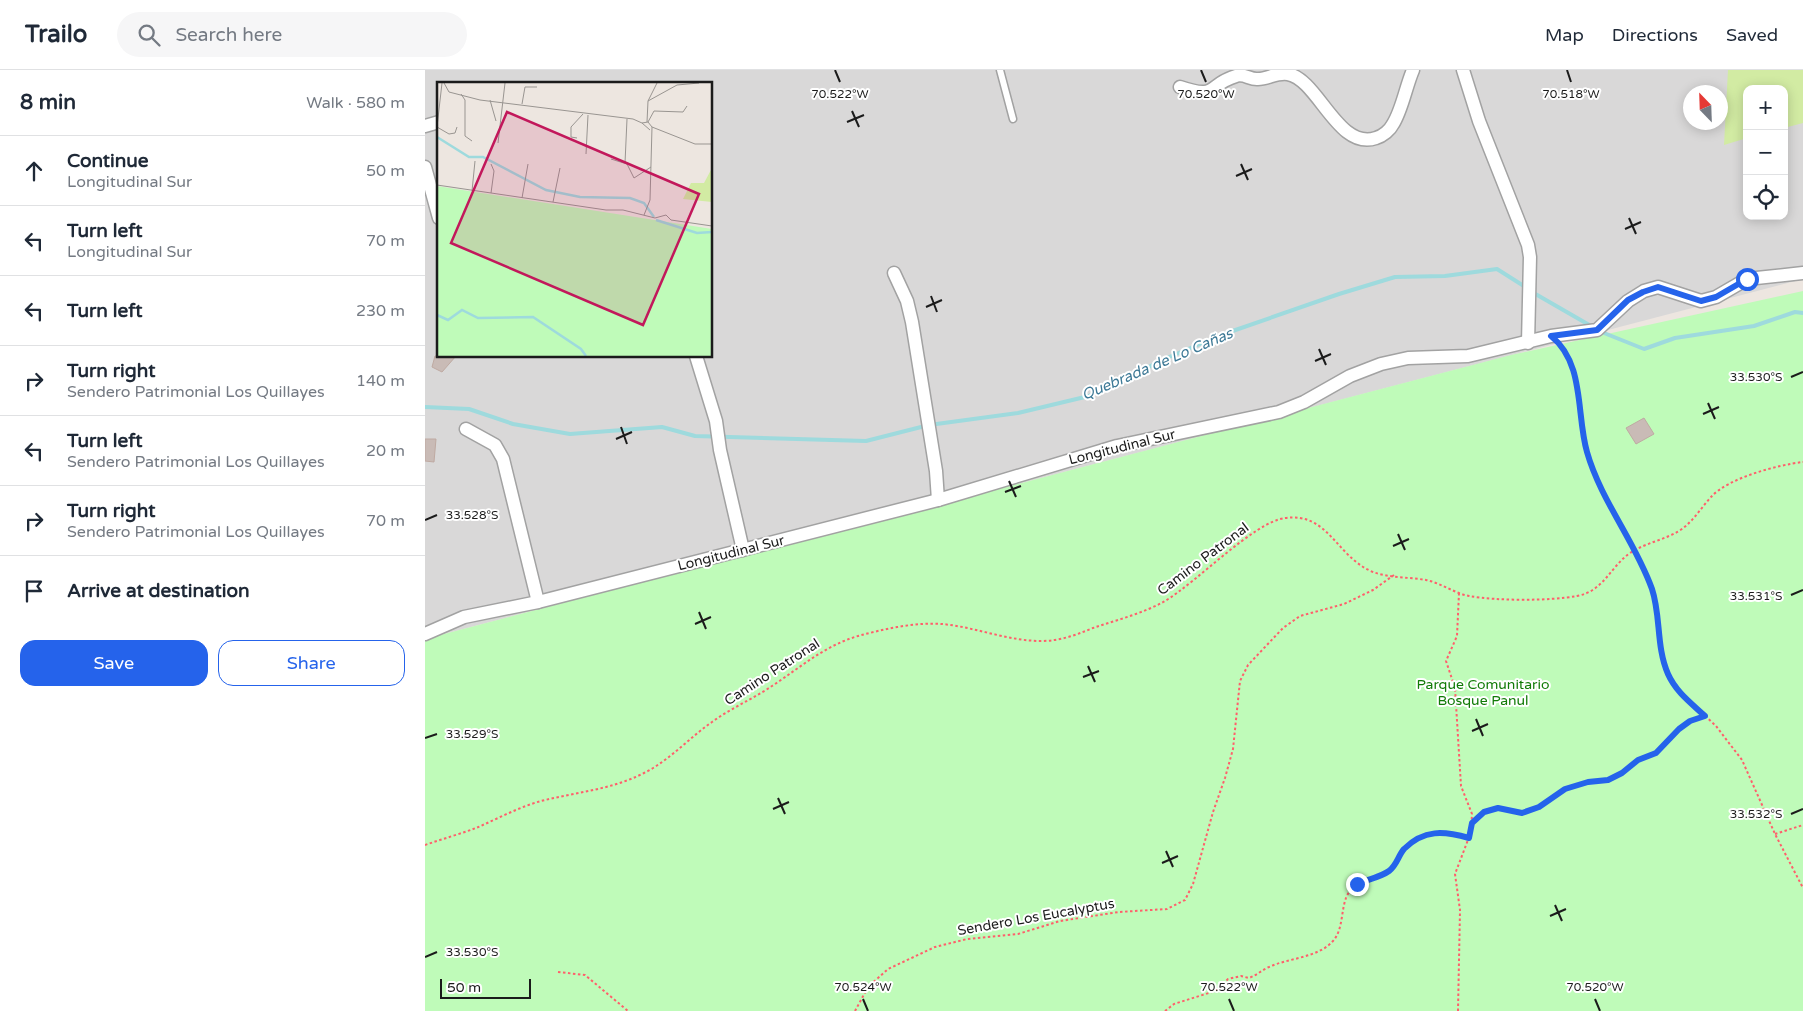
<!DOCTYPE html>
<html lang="en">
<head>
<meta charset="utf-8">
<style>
  body { margin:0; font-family:"Varela Round",sans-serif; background:#f6f6f7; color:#1f2937 }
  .controls { position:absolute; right:15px; top:15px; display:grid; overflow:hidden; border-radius:10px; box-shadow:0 2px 12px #0003 }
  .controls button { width:45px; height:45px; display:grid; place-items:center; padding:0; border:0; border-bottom:1px solid #e0e1e3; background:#fff; color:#1f2937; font:25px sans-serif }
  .compass { position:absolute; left:1258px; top:15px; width:45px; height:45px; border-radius:50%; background:#fff; box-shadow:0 2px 12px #0003; rotate:337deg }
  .scale { position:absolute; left:15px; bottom:12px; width:91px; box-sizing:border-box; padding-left:5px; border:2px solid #1b1b1b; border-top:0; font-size:14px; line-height:18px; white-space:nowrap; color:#1b1b1b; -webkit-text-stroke:4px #fff; paint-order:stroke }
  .stop { position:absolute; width:15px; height:15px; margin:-11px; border:4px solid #2563eb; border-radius:50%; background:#fff }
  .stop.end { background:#2563eb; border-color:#fff; box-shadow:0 1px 5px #0008 }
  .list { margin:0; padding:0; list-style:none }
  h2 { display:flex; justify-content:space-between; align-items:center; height:65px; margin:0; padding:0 20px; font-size:21px }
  h2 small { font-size:16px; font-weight:400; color:#747a83 }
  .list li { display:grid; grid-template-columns:32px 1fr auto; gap:15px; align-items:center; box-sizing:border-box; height:70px; padding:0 20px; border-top:1px solid #e0e1e3 }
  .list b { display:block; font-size:19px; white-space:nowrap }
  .list p { margin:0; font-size:16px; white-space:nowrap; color:#747a83 }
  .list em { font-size:16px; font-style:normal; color:#747a83 }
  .actions { display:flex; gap:10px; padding:15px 20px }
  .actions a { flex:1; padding:11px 0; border:1px solid #2563eb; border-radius:15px; text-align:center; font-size:18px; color:#2563eb }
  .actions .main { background:#2563eb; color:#fff }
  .icon { flex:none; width:28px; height:28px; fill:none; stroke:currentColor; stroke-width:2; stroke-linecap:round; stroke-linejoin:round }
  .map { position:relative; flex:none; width:1378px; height:941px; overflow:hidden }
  header { display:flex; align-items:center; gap:30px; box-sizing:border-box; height:70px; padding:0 25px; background:#fff; border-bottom:1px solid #e0e1e3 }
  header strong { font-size:24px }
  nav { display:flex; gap:28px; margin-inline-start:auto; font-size:18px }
  .search { width:350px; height:45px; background:#f6f6f7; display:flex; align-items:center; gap:12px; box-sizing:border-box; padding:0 18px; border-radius:28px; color:#747a83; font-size:19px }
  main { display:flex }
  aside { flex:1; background:#fff }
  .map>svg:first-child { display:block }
  .residential { fill:#d9d8d8; fill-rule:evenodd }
  .grass { fill:#d2eba3 }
  .park { fill:#bffbb9 }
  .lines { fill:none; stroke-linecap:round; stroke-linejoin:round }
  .stream { stroke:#9edadd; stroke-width:4 }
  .building { fill:#c9bbb6; stroke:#bfaaa2 }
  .service-casing { stroke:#a2a2a2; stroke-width:9 }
  .minor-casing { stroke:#a2a2a2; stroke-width:15 }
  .path { stroke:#ff5f6b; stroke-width:2; stroke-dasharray:2.5 2.5; stroke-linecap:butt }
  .service { stroke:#fff; stroke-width:6 }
  .minor { stroke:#fff; stroke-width:12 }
  .route { stroke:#2563eb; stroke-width:6 }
  .ticks { fill:none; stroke:#1b1b1b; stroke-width:2 }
  .labels { text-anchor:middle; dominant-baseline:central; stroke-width:4; stroke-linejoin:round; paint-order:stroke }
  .street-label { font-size:14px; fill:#1b1b1b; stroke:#fff }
  .park-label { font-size:14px; fill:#117b07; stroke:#fff }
  .water-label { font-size:15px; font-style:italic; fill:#3d7996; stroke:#fff }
  .inset-river { fill:none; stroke:#9edadd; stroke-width:2.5 }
  .inset-road { fill:none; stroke:#999591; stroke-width:1 }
  .view { fill:#c2185b; fill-opacity:0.15; stroke:#c2185b; stroke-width:2.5 }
  .inset-edge { fill:none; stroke:#1b1b1b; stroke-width:2.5 }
  .ticks-label { font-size:12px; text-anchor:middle; fill:#1b1b1b; stroke:#fff; stroke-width:4; stroke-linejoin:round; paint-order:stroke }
</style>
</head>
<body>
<header>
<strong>Trailo</strong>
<div class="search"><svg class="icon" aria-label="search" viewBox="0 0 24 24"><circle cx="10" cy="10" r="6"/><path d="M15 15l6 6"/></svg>Search here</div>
<nav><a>Map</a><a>Directions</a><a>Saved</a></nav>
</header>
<main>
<aside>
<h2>8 min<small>Walk · 580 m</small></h2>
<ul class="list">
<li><svg class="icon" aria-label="ahead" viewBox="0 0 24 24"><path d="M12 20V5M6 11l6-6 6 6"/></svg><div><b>Continue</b><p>Longitudinal Sur</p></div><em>50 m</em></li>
<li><svg class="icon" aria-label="left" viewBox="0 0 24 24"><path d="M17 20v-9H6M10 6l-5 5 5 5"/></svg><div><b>Turn left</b><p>Longitudinal Sur</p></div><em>70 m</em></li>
<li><svg class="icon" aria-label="left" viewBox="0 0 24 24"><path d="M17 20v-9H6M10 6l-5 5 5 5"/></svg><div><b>Turn left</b></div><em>230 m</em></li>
<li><svg class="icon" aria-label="right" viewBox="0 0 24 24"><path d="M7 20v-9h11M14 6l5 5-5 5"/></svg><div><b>Turn right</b><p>Sendero Patrimonial Los Quillayes</p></div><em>140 m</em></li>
<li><svg class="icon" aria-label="left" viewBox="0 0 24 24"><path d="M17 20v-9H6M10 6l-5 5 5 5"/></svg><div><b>Turn left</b><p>Sendero Patrimonial Los Quillayes</p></div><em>20 m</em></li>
<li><svg class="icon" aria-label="right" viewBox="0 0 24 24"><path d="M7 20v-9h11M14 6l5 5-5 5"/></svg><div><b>Turn right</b><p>Sendero Patrimonial Los Quillayes</p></div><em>70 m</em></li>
<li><svg class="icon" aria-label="arrive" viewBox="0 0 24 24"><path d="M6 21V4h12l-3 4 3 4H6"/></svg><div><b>Arrive at destination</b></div></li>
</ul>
<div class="actions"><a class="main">Save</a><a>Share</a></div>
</aside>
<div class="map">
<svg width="1378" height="941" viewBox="0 0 1378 941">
  <rect width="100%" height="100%" fill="#ede6e0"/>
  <path class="residential" d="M0,0H1378V209L0,569ZM14,14H286V286H14ZM1322,19H1359V146H1322ZM1266,22H1296V52H1266Z"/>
  <polygon class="grass" points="1303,0 1378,0 1378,53 1359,58 1359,19 1322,19 1322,68 1299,75"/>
  <polygon class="park" points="1378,221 1378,941 0,941 0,569 1086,285"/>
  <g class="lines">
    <g class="stream">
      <polyline points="1107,222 1166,256"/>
      <polyline points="1174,261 1219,279 1250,268 1329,256 1370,242 1378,243"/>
      <polyline points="0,337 44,339 88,354 145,364 237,357 270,366 441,371 504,355 593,343 664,326 742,288 796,265 914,224 970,207 1020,206 1072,199 1102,218"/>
    </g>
  </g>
  <g class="building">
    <polygon points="10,286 31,286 17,302 7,297"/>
    <polygon points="1219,348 1229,364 1211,374 1201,358"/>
    <polygon points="0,369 11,369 9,392 0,391"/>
  </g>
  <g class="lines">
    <defs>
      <polyline id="service" points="575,0 588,49"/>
      <g id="minor">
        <polyline points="1038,0 1054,51 1103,175 1105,187 1103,273"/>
        <path d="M755,17C794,30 781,15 811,6C819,3 825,10 833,9C843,9 852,2 863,4C893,9 913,81 951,68C958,66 965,60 968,54C977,40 981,16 988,0"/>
        <polyline points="0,56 14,52"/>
        <polyline points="0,97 14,148"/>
        <polyline points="469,203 482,231 487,252 511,401 513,430"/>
        <polyline points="271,286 291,351 295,380 318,480"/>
        <polyline points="41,359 70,375 78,389 113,532"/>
        <polyline points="0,564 39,547 113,532 513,430 692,376 854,342 879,332 925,306 956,294 983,288 1043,286 1126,266 1172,260 1203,231 1219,221 1233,217 1276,231 1291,227 1322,209 1378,203"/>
      </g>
    </defs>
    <use href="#service" class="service-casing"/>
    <use href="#minor" class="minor-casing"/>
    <g class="path">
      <polyline points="1136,277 1147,293 1162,382 1187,442 1215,492 1227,519 1233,544 1237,580 1242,602 1250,618 1291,656 1317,690 1350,764 1378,818"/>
      <polyline points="1047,753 1059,742 1073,737 1097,743 1114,737 1140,719 1163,712 1183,710 1197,703 1213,690 1231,683 1254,659 1265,651 1280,646"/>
      <polyline points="1350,764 1378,755"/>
      <path d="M0,775C17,769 35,764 51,758C72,749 94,737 116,731C151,722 186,720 219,703C245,690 264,668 287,652C306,638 328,629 347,616C376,597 399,576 433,566C459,559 490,552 517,554C550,557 583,571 616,571C635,571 651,565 668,558C692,550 719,543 740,531C772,512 829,452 860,448C904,442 911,487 948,502C964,508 984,507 1001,510C1016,513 1029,523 1044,526C1072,531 1125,531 1152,526C1179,521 1185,497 1205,483C1220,473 1239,470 1254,461C1268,452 1275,439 1286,427C1303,408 1352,395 1378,392"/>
      <polyline points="133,902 160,905 203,941"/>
      <polyline points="430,941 443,917 463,899 510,877 542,869 593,864 635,851 694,842 742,839 760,830 768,814 788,742 800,708 808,679 815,611 823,595 858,558 875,546 919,534 948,520 969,505"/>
      <path d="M740,941L749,934L790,921L803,909L816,906L824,908C832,905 837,900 844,897C863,888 893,888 908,871C918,860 916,841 921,828C928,810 947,810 962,803C970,798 972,789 977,781C993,758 1021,762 1043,768"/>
      <polyline points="1033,941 1035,840 1030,804 1046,762 1047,744 1036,716 1030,618 1021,591 1032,566 1034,523"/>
    </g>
    <use href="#service" class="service"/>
    <use href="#minor" class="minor"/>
  </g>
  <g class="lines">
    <path class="route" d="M932,814C941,810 956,807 964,801C972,795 973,786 979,779C999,759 1019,761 1044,768L1047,753L1059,742L1073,738L1097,743L1114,737L1140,719L1163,712L1183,710L1197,703L1213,690L1231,683L1254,659L1265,651L1280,646C1266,633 1251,622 1243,604C1231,577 1236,546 1227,519C1210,471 1176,431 1162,382C1151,344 1160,293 1126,266L1172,260L1203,230L1218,222L1233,217L1276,231L1291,227L1322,209"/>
  </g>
  <path class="ticks" d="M410,0L415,12M776,0L781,12M1142,0L1146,12M427,41L434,57M422,52L439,45M816,94L823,110M811,106L827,99M1204,148L1211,164M1200,159L1216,152M506,226L512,242M501,237L517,230M894,279L901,295M890,291L906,284M1366,307L1378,302M1283,333L1290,349M1278,344L1294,337M196,357L202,374M191,369L207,362M584,411L591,427M580,422L596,416M0,450L12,445M973,464L980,480M968,476L984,469M1366,525L1378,520M274,542L281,559M270,554L286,547M663,596L670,612M658,607L674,601M1051,649L1058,666M1047,661L1063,654M0,668L12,664M353,728L360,744M348,739L364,732M1366,744L1378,739M741,781L748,797M737,793L753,786M1130,835L1137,851M1125,846L1141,839M0,887L12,882M438,929L443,941M804,929L809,941M1170,929L1175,941"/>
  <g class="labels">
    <g class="street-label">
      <text transform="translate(697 377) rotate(-14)">Longitudinal Sur</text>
      <text transform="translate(306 483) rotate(-14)">Longitudinal Sur</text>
      <text transform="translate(778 489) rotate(-37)">Camino Patronal</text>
      <text transform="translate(347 602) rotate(-33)">Camino Patronal</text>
      <text transform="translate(611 847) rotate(-10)">Sendero Los Eucalyptus</text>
    </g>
    <g class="park-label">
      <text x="1058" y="614">Parque Comunitario<tspan x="1058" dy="16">Bosque Panul</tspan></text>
    </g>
    <g class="water-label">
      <text transform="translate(732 294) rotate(-23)">Quebrada de Lo Cañas</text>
    </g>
  </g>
  <g transform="translate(12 12)">
    <rect width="275" height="275" fill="#ede6e0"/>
    <path d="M275,86V120L246,117L254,101H267Z" fill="#d2eba3"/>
    <path d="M0,104L275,147V274H0Z" fill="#bffbb9"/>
    <path class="inset-river" d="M0,55L32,75H46L109,108L143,115L193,116L207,121L217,135M219,138L260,151L275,150M0,233L11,238L25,228L41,236L96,235L144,267L149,274"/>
    <path class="inset-road" d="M7,1L12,10L43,18L196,37L205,41M24,12L28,18V54L35,59M53,18L59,39M211,19L240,3L262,1M85,22L88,5H100M210,40L211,19L220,1M211,40L217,29L246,30L250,24M0,45L5,1M0,45L12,52L18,51L20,45M215,45L258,62H275M140,56L134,55V45L146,32M61,61L68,1M149,72L151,33M174,77L190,82L197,96L214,85M188,81L190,37M0,103L169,128H186L218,136L229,133L234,138L275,144M35,109L38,79M54,111L57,89L54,82M85,116L91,82M116,120L123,86M207,133L213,118L215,45L211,40L205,41L213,48"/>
    <path class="view" d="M70,30L262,112L206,243L14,161Z"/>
    <rect width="275" height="275" class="inset-edge"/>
  </g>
  <g class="ticks-label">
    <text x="415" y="28">70.522°W</text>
    <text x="781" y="28">70.520°W</text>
    <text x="1146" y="28">70.518°W</text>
    <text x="1331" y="311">33.530°S</text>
    <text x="47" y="449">33.528°S</text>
    <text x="1331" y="530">33.531°S</text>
    <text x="47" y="668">33.529°S</text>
    <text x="1331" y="748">33.532°S</text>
    <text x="47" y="886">33.530°S</text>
    <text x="438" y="921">70.524°W</text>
    <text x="804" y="921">70.522°W</text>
    <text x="1170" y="921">70.520°W</text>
  </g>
</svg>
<div class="controls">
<button>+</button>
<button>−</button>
<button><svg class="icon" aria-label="locate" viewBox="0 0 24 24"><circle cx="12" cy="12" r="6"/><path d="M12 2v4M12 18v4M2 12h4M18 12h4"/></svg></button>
</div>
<svg class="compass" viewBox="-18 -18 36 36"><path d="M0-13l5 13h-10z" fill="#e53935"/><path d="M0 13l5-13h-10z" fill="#747a83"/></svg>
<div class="scale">50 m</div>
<div class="stop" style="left:1322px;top:209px"></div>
<div class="stop end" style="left:932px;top:814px"></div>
</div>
</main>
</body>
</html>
